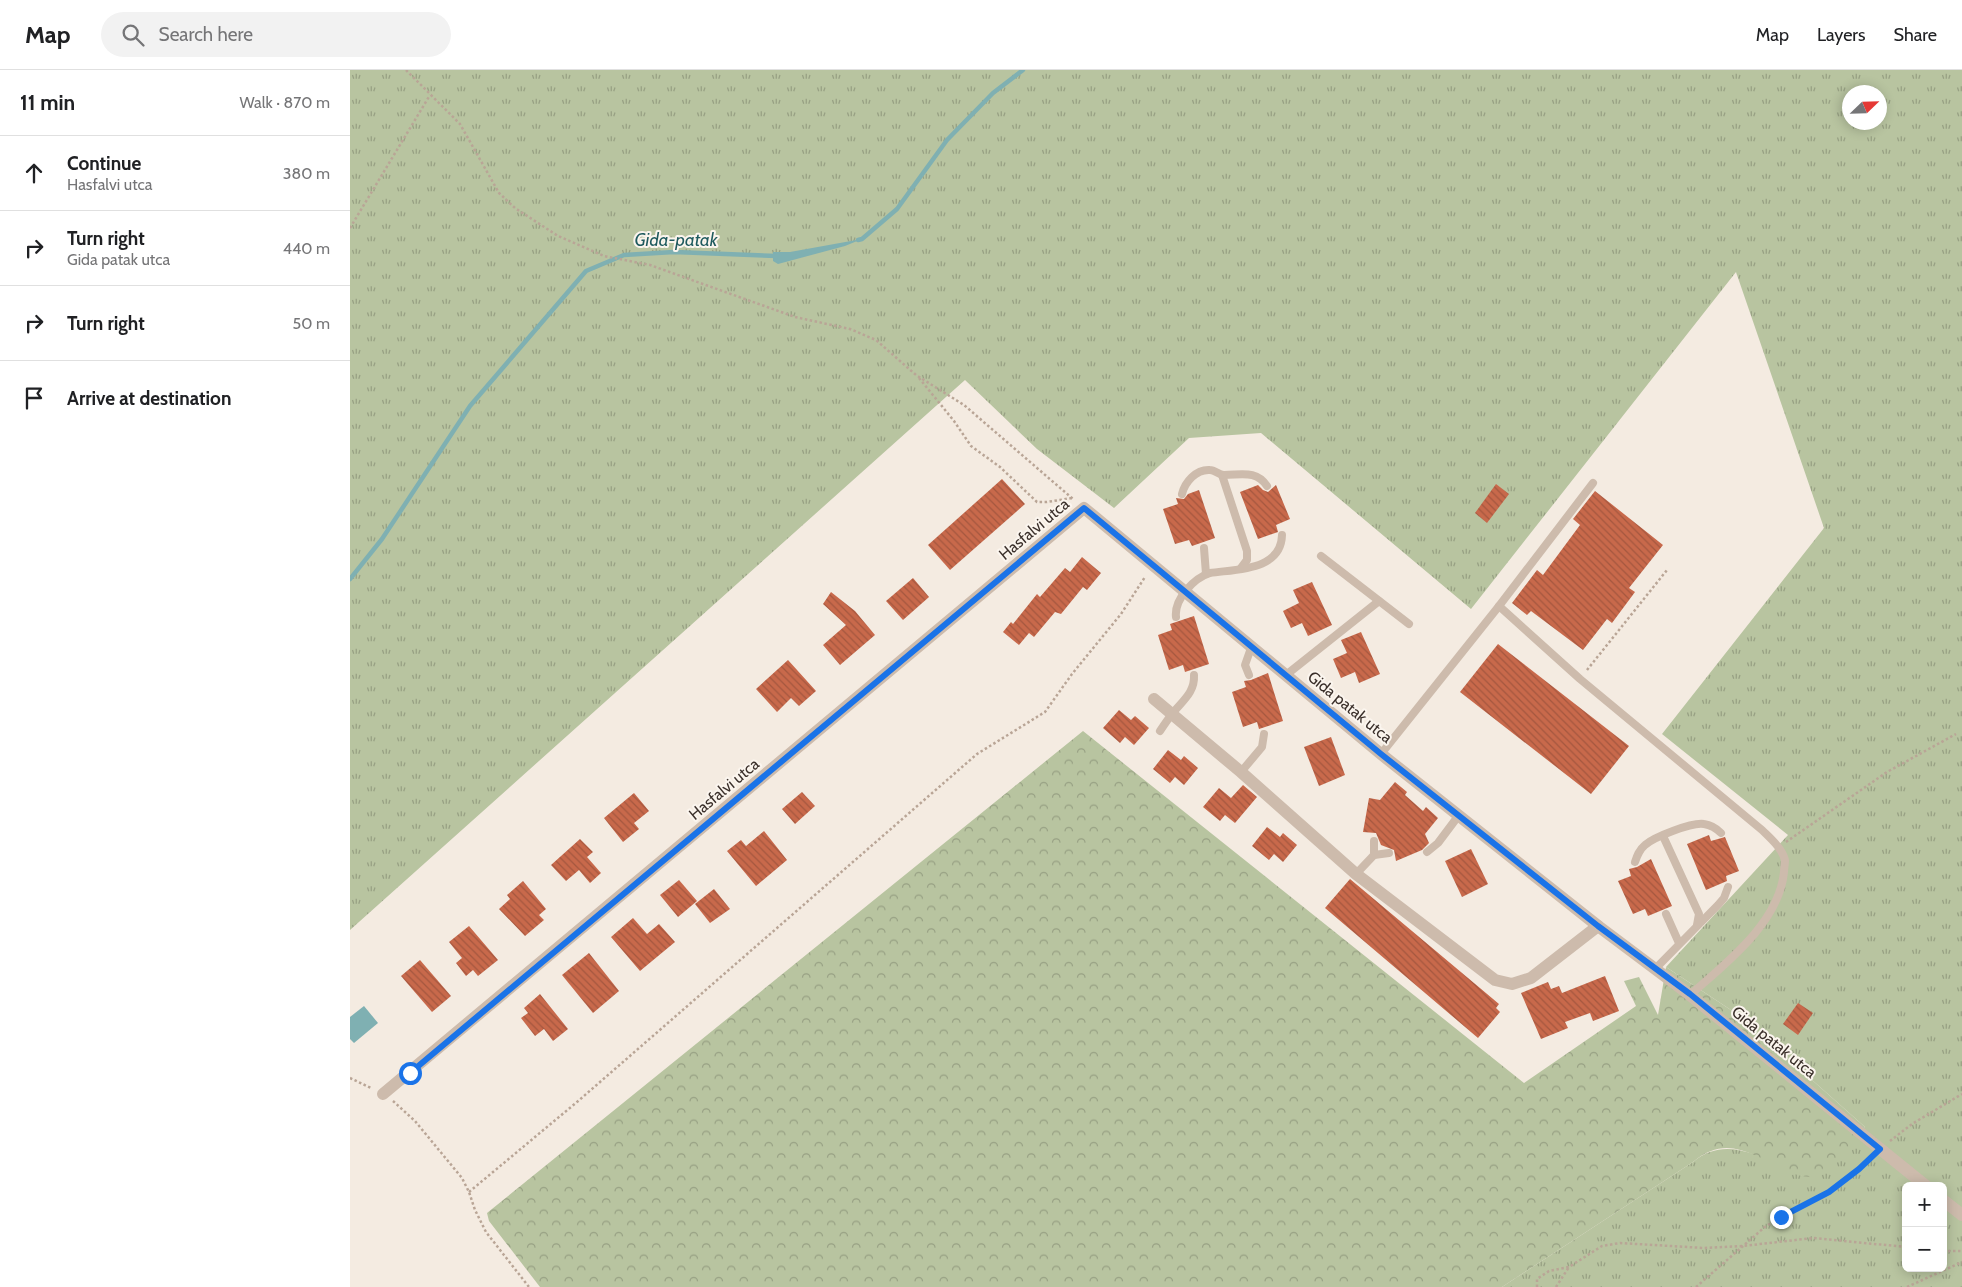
<!DOCTYPE html>
<html lang="en">
<head>
<meta charset="utf-8">
<style>
  body { margin:0; font-family:Cabin,sans-serif; background:#f2f2f2; color:#202124 }
  .controls { position:absolute; right:15px; bottom:15px; display:grid; overflow:hidden; border-radius:8px; box-shadow:0 2px 12px #0003 }
  .controls button { width:45px; height:45px; display:grid; place-items:center; padding:0; border:0; border-bottom:1px solid #e0e0e0; background:#fff; color:#202124; font:25px sans-serif }
  .compass { position:absolute; left:1492px; top:15px; width:45px; height:45px; border-radius:50%; background:#fff; box-shadow:0 2px 12px #0003; rotate:67deg }
  .stop { position:absolute; width:15px; height:15px; margin:-11px; border:4px solid #1a73e8; border-radius:50%; background:#fff }
  .stop.end { background:#1a73e8; border-color:#fff; box-shadow:0 1px 5px #0008 }
  .list { margin:0; padding:0; list-style:none }
  h2 { display:flex; justify-content:space-between; align-items:center; height:65px; margin:0; padding:0 20px; font-size:21px }
  h2 small { font-size:16px; font-weight:400; color:#757577 }
  .list li { display:grid; grid-template-columns:32px 1fr auto; gap:15px; align-items:center; box-sizing:border-box; height:75px; padding:0 20px; border-top:1px solid #e0e0e0 }
  .list b { display:block; font-size:19px; white-space:nowrap }
  .list p { margin:0; font-size:16px; white-space:nowrap; color:#757577 }
  .list em { font-size:16px; font-style:normal; color:#757577 }
  .icon { flex:none; width:28px; height:28px; fill:none; stroke:currentColor; stroke-width:2; stroke-linecap:round; stroke-linejoin:round }
  .map { position:relative; flex:none; width:1612px; height:1217px; overflow:hidden }
  header { display:flex; align-items:center; gap:30px; box-sizing:border-box; height:70px; padding:0 25px; background:#fff; border-bottom:1px solid #e0e0e0 }
  header strong { font-size:24px }
  nav { display:flex; gap:28px; margin-inline-start:auto; font-size:18px }
  .search { width:350px; height:45px; background:#f2f2f2; display:flex; align-items:center; gap:12px; box-sizing:border-box; padding:0 18px; border-radius:28px; color:#757577; font-size:19px }
  main { display:flex }
  aside { flex:1; background:#fff }
  .map>svg:first-child { display:block }
  .grass { fill:url(#grass-tufts); fill-rule:evenodd }
  .forest { fill:url(#forest-crowns) }
  .water { fill:#7fb0b2 }
  .lines { fill:none; stroke-linecap:round; stroke-linejoin:round }
  .stream { stroke:#7fb0b2; stroke-width:4.5 }
  .building { fill:url(#building-back-hatch) }
  .path { stroke:#b9a596; stroke-width:2.5; stroke-dasharray:2.5 2.5; stroke-linecap:butt }
  .service { stroke:#cdbbac; stroke-width:8 }
  .minor { stroke:#cdbbac; stroke-width:12 }
  .route { stroke:#1a73e8; stroke-width:6 }
  .labels { text-anchor:middle; dominant-baseline:central; stroke-width:4; stroke-linejoin:round; paint-order:stroke }
  .street-label { font-size:16px; fill:#3b302b; stroke:#fbf5ee }
  .water-label { font-size:18px; font-style:italic; fill:#1f5a5e; stroke:#fbf5ee }
</style>
</head>
<body>
<header>
<strong>Map</strong>
<div class="search"><svg class="icon" aria-label="search" viewBox="0 0 24 24"><circle cx="10" cy="10" r="6"/><path d="M15 15l6 6"/></svg>Search here</div>
<nav><a>Map</a><a>Layers</a><a>Share</a></nav>
</header>
<main>
<aside>
<h2>11 min<small>Walk · 870 m</small></h2>
<ul class="list">
<li><svg class="icon" aria-label="ahead" viewBox="0 0 24 24"><path d="M12 20V5M6 11l6-6 6 6"/></svg><div><b>Continue</b><p>Hasfalvi utca</p></div><em>380 m</em></li>
<li><svg class="icon" aria-label="right" viewBox="0 0 24 24"><path d="M7 20v-9h11M14 6l5 5-5 5"/></svg><div><b>Turn right</b><p>Gida patak utca</p></div><em>440 m</em></li>
<li><svg class="icon" aria-label="right" viewBox="0 0 24 24"><path d="M7 20v-9h11M14 6l5 5-5 5"/></svg><div><b>Turn right</b></div><em>50 m</em></li>
<li><svg class="icon" aria-label="arrive" viewBox="0 0 24 24"><path d="M6 21V4h12l-3 4 3 4H6"/></svg><div><b>Arrive at destination</b></div></li>
</ul>
</aside>
<div class="map">
<svg width="1612" height="1217" viewBox="0 0 1612 1217">
  <defs>
    <pattern id="grass-tufts" width="24" height="20" patternUnits="userSpaceOnUse" patternTransform="scale(1.25)"><rect width="24" height="20" fill="#b8c4a0"/><path d="M3 7l-1-3M5 7V3M7 7l1-3M15 17l-1-3M17 17v-4M19 17l1-3" fill="none" stroke="#97a083"/></pattern>
    <pattern id="forest-crowns" width="20" height="18" patternUnits="userSpaceOnUse" patternTransform="scale(1.25)"><rect width="20" height="18" fill="#b8c4a0"/><path d="M2 6a3 3 0 1 1 6 0M12 15a3 3 0 1 1 6 0" fill="none" stroke="#97a083"/></pattern>
    <pattern id="building-back-hatch" width="6" height="6" patternUnits="userSpaceOnUse" patternTransform="scale(1.25)"><rect width="6" height="6" fill="#c8694b"/><path d="M-1 5l2 2M0 0l6 6M5-1l2 2" fill="none" stroke="#a4573f"/></pattern>
  </defs>
  <rect width="100%" height="100%" fill="#f4ebe1"/>
  <path class="grass" d="M0,0H1612V1217H1152L1343,1092C1378,1062 1417,1091 1453,1106L1515,1057L1390,946L1316,897L1438,765L1312,664L1474,458L1386,202L1121,539L911,363L839,368L764,438L687,379L615,310L0,860ZM1500,22H1530V52H1500ZM1556,1116H1593V1198H1556Z"/>
  <path class="forest" d="M733,661L1174,1013L1286,936L1274,911L1289,907L1308,945L1316,897L1390,946L1515,1057L1485,1094L1468,1107C1423,1111 1390,1052 1343,1092L1152,1217H190L139,1151L137,1143Z"/>
  <g class="water">
    <polygon points="512,169 495,176 428,194 423,191 423,182 440,182"/>
    <polygon points="14,936 28,953 4,973 0,969 0,947"/>
  </g>
  <g class="lines">
    <g class="stream">
      <polyline points="508,170 512,169 547,139 597,70 643,23 673,0"/>
      <polyline points="0,509 32,469 120,336 236,201 274,185 324,182 427,186"/>
    </g>
  </g>
  <g class="building">
    <polygon points="652,409 675,434 600,500 578,475"/>
    <polygon points="1146,414 1159,424 1137,453 1125,443"/>
    <polygon points="908,415 913,420 918,422 926,415 940,449 926,455 928,462 908,469 890,422"/>
    <polygon points="849,420 865,468 842,476 839,470 825,474 813,439 828,434 826,428 834,429 838,424"/>
    <polygon points="1245,421 1313,475 1279,518 1285,522 1262,553 1257,549 1233,580 1181,541 1177,545 1162,533 1187,500 1193,505 1230,455 1223,449"/>
    <polygon points="732,487 751,503 737,520 733,517 711,544 705,542 684,567 679,563 669,575 653,562 661,552 663,554 687,524 690,527 715,498 720,502"/>
    <polygon points="563,508 579,527 553,550 536,531"/>
    <polygon points="962,512 982,555 958,566 952,553 941,558 933,541 949,533 943,520"/>
    <polygon points="481,522 505,541 525,565 490,595 473,575 496,555 473,534"/>
    <polygon points="844,546 859,594 835,602 833,595 819,600 808,565 822,560 820,554"/>
    <polygon points="1011,562 1030,604 1009,613 1005,602 991,608 983,589 997,583 991,570"/>
    <polygon points="1148,574 1279,676 1241,724 1110,622"/>
    <polygon points="438,590 466,621 449,636 441,628 427,642 406,619"/>
    <polygon points="918,603 933,651 909,659 907,652 893,657 882,622 896,617 894,611 901,610"/>
    <polygon points="769,640 781,650 785,646 799,658 784,675 775,667 770,673 753,658"/>
    <polygon points="981,667 995,705 969,716 954,677"/>
    <polygon points="818,680 831,690 834,686 848,698 834,715 825,707 820,713 803,699"/>
    <polygon points="1045,712 1057,722 1055,725 1073,741 1076,737 1088,748 1075,764 1079,773 1072,780 1046,791 1044,780 1031,775 1026,763 1013,762 1019,728 1030,730"/>
    <polygon points="893,715 907,727 885,753 875,745 870,751 853,737 869,718 881,728"/>
    <polygon points="452,722 465,736 445,754 432,739"/>
    <polygon points="284,723 299,741 284,753 289,759 273,772 254,748"/>
    <polygon points="917,757 930,767 933,763 947,775 933,792 924,784 919,790 902,776"/>
    <polygon points="414,761 437,790 406,816 377,781 391,770 396,776"/>
    <polygon points="1359,765 1361,771 1375,767 1389,801 1376,806 1377,811 1356,820 1337,774"/>
    <polygon points="230,769 243,782 237,787 251,803 240,813 229,800 216,811 201,795"/>
    <polygon points="1121,779 1138,814 1112,827 1095,791"/>
    <polygon points="1301,789 1322,836 1298,846 1295,839 1283,844 1268,811 1281,806 1279,799 1287,797"/>
    <polygon points="1000,809 1149,934 1146,938 1150,942 1128,968 975,838"/>
    <polygon points="329,810 347,831 328,847 310,825"/>
    <polygon points="173,811 196,839 189,845 194,850 175,866 149,839 160,829 157,825"/>
    <polygon points="364,819 380,839 360,853 345,834"/>
    <polygon points="283,848 297,864 309,854 325,872 290,901 261,867"/>
    <polygon points="119,856 148,890 128,906 123,900 116,906 106,893 112,888 99,872"/>
    <polygon points="239,883 269,921 243,943 212,905"/>
    <polygon points="70,890 101,926 82,942 51,906"/>
    <polygon points="1255,906 1269,941 1243,951 1240,943 1215,952 1218,958 1191,969 1171,923 1198,912 1201,919 1209,916 1212,923"/>
    <polygon points="190,924 218,959 203,971 194,959 185,966 171,948 178,943 174,938"/>
    <polygon points="1448,933 1463,943 1448,965 1433,954"/>
  </g>
  <g class="lines">
    <g class="path">
      <polyline points="56,0 110,54 149,123 165,138 208,166 254,186 300,195 445,247 500,259 526,270 566,305 614,335 723,429"/>
      <polyline points="0,158 80,25"/>
      <polyline points="569,308 604,351 621,376 650,397 687,432 697,432 722,428"/>
      <polyline points="1237,600 1317,500"/>
      <polyline points="1436,772 1537,702 1606,664"/>
      <polyline points="0,1008 21,1018"/>
      <polyline points="43,1031 65,1051 112,1108 119,1122 125,1140 136,1162 179,1217"/>
      <polyline points="1540,1071 1562,1054 1612,1024"/>
      <polyline points="119,1122 227,1032 627,684 695,642 722,604 771,544 795,507"/>
      <polyline points="1593,1181 1612,1181"/>
      <polyline points="1187,1217 1187,1209 1199,1201 1219,1197 1252,1176 1270,1173 1354,1178 1393,1176 1463,1168 1556,1177"/>
      <polyline points="1206,1217 1219,1197"/>
      <polyline points="1346,1217 1416,1156 1479,1121 1521,1088"/>
      <polyline points="1557,1217 1612,1192"/>
    </g>
    <g class="service">
      <polyline points="872,405 897,481 897,490 891,498"/>
      <path d="M832,424C835,412 846,399 860,400C865,400 869,405 874,405C892,405 906,400 917,416"/>
      <polyline points="854,478 856,504"/>
      <polyline points="971,486 1059,554"/>
      <path d="M1149,536L1230,609L1412,760C1420,768 1432,778 1435,790C1435,794 1434,799 1434,802C1429,853 1376,893 1340,925"/>
      <path d="M826,547C824,529 844,508 860,503C886,499 931,501 932,465"/>
      <polyline points="899,605 895,595 901,578"/>
      <polyline points="936,605 1029,531"/>
      <path d="M810,661C814,655 818,649 822,644C832,631 845,623 844,605"/>
      <polyline points="1031,684 1149,536 1243,413"/>
      <polyline points="891,702 912,677 914,664"/>
      <polyline points="1313,766 1349,844 1347,855"/>
      <polyline points="1024,771 1024,785"/>
      <polyline points="1077,782 1088,773 1109,745"/>
      <path d="M1285,792C1287,786 1289,780 1295,775C1304,767 1342,752 1354,754C1361,755 1366,758 1371,763"/>
      <polyline points="1006,804 1024,785 1039,783"/>
      <polyline points="1316,844 1329,873"/>
      <polyline points="1306,898 1368,835 1374,828 1378,817"/>
    </g>
    <g class="minor">
      <polyline points="804,629 891,702 1006,804 1145,910 1162,914 1181,908 1248,856"/>
      <polyline points="33,1024 734,438 1031,684 1248,856 1340,925 1576,1116"/>
      <polyline points="1593,1130 1612,1145"/>
    </g>
  </g>
  <g class="lines">
    <polyline class="route" points="60,1003 734,438 1031,684 1248,856 1340,924 1530,1079 1509,1099 1479,1122 1431,1147"/>
  </g>
  <g class="labels">
    <g class="street-label">
      <text transform="translate(684 459) rotate(-40)">Hasfalvi utca</text>
      <text transform="translate(1000 637) rotate(39)">Gida patak utca</text>
      <text transform="translate(374 719) rotate(-40)">Hasfalvi utca</text>
      <text transform="translate(1424 972) rotate(39)">Gida patak utca</text>
    </g>
    <g class="water-label">
      <text x="326" y="170">Gida-patak</text>
    </g>
  </g>
</svg>
<div class="controls">
<button>+</button>
<button>−</button>
</div>
<svg class="compass" viewBox="-18 -18 36 36"><path d="M0-13l5 13h-10z" fill="#e53935"/><path d="M0 13l5-13h-10z" fill="#757577"/></svg>
<div class="stop" style="left:60px;top:1003px"></div>
<div class="stop end" style="left:1431px;top:1147px"></div>
</div>
</main>
</body>
</html>
